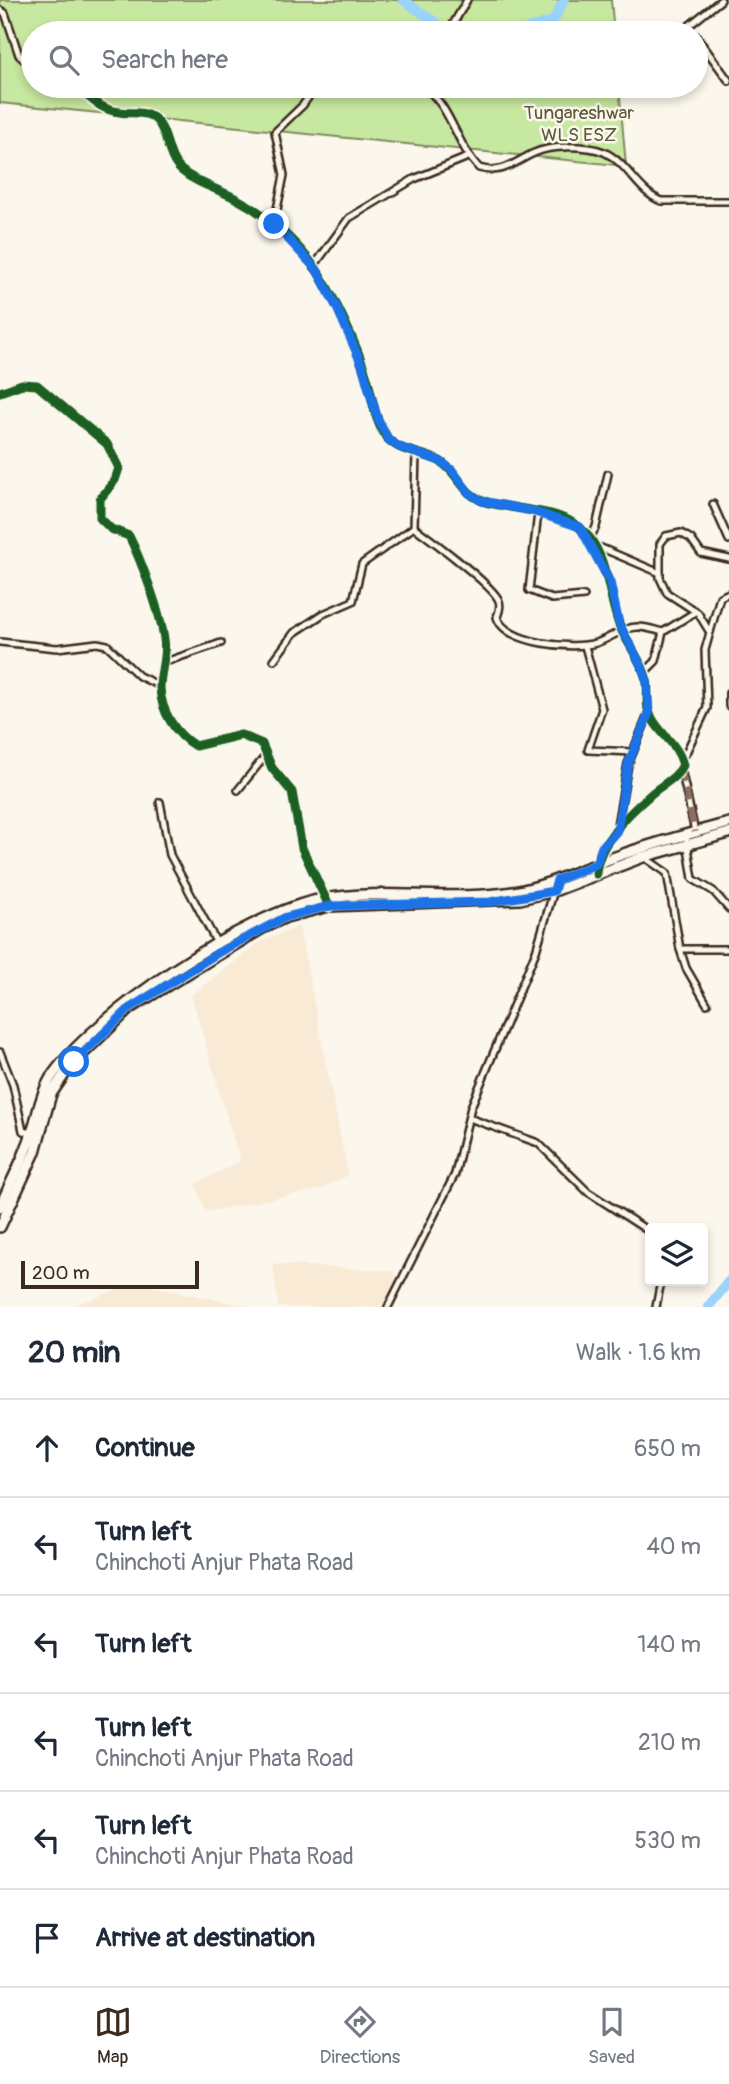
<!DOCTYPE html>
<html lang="en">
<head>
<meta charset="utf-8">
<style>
  body { margin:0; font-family:Pangolin,sans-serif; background:#f6f6f7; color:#1f2937 }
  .controls { position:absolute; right:21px; bottom:21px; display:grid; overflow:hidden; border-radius:7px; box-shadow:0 4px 10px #0003 }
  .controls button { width:63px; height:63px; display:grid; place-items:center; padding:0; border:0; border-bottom:2px solid #e0e1e3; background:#fff; color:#1f2937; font:35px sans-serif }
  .scale { position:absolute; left:21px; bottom:18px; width:178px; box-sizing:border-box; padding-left:7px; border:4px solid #3b2a1e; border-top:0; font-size:19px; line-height:24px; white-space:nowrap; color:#3b2a1e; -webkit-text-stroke:5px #fbf7ec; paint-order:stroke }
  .stop { position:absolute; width:21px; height:21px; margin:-16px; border:5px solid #1a73e8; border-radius:50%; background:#fff }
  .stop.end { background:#1a73e8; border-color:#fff; box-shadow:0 2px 7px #0008 }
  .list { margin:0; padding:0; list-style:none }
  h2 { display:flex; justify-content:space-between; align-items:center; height:91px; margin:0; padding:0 28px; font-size:30px }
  h2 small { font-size:23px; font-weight:400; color:#747a83 }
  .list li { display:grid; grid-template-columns:46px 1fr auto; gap:21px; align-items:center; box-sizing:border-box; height:98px; padding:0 28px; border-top:2px solid #e0e1e3 }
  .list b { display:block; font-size:26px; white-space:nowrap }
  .list p { margin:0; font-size:23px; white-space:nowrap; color:#747a83 }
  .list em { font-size:23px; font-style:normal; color:#747a83 }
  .icon { flex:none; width:38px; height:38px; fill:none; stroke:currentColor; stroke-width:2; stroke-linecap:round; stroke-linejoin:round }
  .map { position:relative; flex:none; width:729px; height:1307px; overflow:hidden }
  .search { position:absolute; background:#fff; box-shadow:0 4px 10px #0003; left:21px; right:21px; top:21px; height:77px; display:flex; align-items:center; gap:18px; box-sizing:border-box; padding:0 24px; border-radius:38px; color:#747a83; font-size:26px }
  .sheet { height:679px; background:#fff }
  nav { display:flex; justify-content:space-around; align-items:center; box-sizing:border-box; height:98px; border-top:2px solid #e0e1e3; background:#fff; font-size:19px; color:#747a83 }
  nav a { display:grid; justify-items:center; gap:4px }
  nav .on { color:#3b2a1e }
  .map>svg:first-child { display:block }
  .built { fill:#f9ead6 }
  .green { fill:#c7e8a0; stroke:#81895f; stroke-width:2 }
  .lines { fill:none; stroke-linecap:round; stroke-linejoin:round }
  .river { stroke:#9bd3fa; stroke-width:10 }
  .street-casing { stroke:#3b2a1e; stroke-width:10 }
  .primary-casing { stroke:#3b2a1e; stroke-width:14 }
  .street { stroke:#fbf7ec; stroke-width:5 }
  .primary { stroke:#fbf7ec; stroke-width:9 }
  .quiet { stroke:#8d6e63; stroke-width:7; stroke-dasharray:14 7; stroke-linecap:butt }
  .cycleway-casing { stroke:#fbf7ec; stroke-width:13 }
  .cycleway { stroke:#1b5e20; stroke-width:9 }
  .route { stroke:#1a73e8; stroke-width:9 }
  .labels { text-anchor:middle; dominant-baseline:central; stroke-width:5; stroke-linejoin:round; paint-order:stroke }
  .park-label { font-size:19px; fill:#5e5a3e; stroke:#fbf7ec }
</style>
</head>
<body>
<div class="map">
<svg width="729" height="1307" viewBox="0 0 729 1307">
  <rect width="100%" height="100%" fill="#fbf7ec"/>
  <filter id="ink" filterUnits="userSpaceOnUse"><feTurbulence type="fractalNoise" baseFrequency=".0143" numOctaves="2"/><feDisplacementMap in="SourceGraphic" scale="14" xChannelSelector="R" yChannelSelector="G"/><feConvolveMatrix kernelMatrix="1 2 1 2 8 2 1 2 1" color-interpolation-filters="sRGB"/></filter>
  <g filter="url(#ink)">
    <g class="built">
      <polygon points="299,926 348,1175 321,1189 206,1212 195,1184 240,1161 191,995 259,943"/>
      <polygon points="273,1264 394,1271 396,1283 381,1307 278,1307"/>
      <polygon points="138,1283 251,1307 69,1307"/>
    </g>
    <polygon class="green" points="0,0 611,0 614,33 33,33 33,86 619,86 626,166 0,103"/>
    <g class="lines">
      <g class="river">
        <polyline points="403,0 451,33"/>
        <polyline points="513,33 553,21 564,0"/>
        <polyline points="708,1307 729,1281"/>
      </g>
      <defs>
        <g id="street">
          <polyline points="0,10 5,13 19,55 33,68"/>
          <polyline points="448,33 467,0"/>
          <polyline points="680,33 721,0"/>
          <polyline points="696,36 729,81"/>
          <path d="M76,86C91,98 100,110 120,112C130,114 142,111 151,116C169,127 165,156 181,170C197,184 219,189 237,199C268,215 296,241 316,269C333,293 357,346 366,374C373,394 373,422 388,439C402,454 424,451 441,462C457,472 463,494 483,501C512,511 554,507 579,527C608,549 607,594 619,624C627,644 642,660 647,681C649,691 645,703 649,712C656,732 677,741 683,765C676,778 661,785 650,795C632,811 600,839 597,864"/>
          <path d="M423,86C452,107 455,143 479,168C503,175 514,162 534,153C551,145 586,145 604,152C628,163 637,191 661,201H729"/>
          <polyline points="274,224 284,175 275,132 303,105 316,86"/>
          <polyline points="314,266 349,218 414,179 468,157"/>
          <path d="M0,392L22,384L37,385L107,444L119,468L115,480L100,499V518L111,529L129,536C141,560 161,614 164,639C167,656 160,671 160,688C161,711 175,734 195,746L241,735L262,744L272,768L292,792L302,848L326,900"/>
          <path d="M416,454L414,527C429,538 495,587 499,601C501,606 499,612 497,617C505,644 573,650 596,643C609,639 622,628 636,627C645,626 654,630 663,632L695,612"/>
          <polyline points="713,504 729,540"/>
          <polyline points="538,513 529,590 552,599 584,596"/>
          <polyline points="589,540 596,527 608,474"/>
          <polyline points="592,544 660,573"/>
          <polyline points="709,631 698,613 667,593 660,578 660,544 666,536 681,533 691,539 701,553 729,559"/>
          <polyline points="0,642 57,648 97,643 107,645 139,676 160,686"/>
          <polyline points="585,646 602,709 588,750 633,752"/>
          <polyline points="274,660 294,633 323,614 353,601 362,564 414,527"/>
          <polyline points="165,662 221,643"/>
          <polyline points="644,673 656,661 663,632"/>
          <polyline points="729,693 729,706"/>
          <polyline points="682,761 707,708 705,650 720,597 729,593"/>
          <polyline points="681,769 695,832"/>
          <polyline points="238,790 266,755"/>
          <polyline points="160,802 170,855 221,951"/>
          <polyline points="616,831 628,764 649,713"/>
          <polyline points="686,835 693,879 713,891 729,909"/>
          <polyline points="644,857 667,873 680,949 686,968 707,1004"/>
          <polyline points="680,949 729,949"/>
          <polyline points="0,1052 13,1085 23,1131 33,1134"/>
          <polyline points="469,1118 538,1143 588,1192 650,1232"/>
          <polyline points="388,1307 455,1174 471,1107 536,951 557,880"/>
          <polyline points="656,1307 661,1281"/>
        </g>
        <g id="primary">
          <path d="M0,1207C9,1186 20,1166 28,1144C37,1123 38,1099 50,1079C92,1015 248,912 323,899C386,888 450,902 513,892C550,886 583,868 618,856C654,843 692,833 729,823"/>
          <polyline points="0,1227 35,1152 51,1094 70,1066 130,1008 261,929 286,917 329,906 520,899 554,891 643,857 729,833"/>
        </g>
      </defs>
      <use href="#street" class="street-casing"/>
      <use href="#primary" class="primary-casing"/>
      <use href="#street" class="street"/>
      <use href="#primary" class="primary"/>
      <polyline class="quiet" points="681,769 695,832"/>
      <defs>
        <g id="cycleway">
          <path d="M76,86C91,98 100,110 120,112C130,114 142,111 151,116C169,127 165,156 181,170C197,184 219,189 237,199C268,215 296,241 316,269C333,293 357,346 366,374C373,394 373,422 388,439C402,454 424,451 441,462C457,472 463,494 483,501C512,511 554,507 579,527C608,549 607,594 619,624C627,644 642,660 647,681C649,691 645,703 649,712C656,732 677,741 683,765C677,778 661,785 650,795C627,815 598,843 596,874"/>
          <path d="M0,392L22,384L37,385L107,444L119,468L115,480L100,499V518L111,529L129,536C141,560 161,614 164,639C167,656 160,671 160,688C161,711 175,734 195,746L241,735L262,744L272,768L292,792L302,848L329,906"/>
        </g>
      </defs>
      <use href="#cycleway" class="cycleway-casing"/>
      <use href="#cycleway" class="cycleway"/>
    </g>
  </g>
  <g class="lines" filter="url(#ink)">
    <polyline class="route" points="74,1062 130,1008 221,951 286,917 329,906 490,902 554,891 557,880 596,864 602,847 617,831 628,764 649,713 647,682 642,667 619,624 610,582 580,527 532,511 482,501 469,493 452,470 440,461 399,447 388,439 377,417 362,365 337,308 317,270 274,224"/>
  </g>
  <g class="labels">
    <g class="park-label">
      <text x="579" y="113">Tungareshwar<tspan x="579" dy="22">WLS ESZ</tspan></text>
    </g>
  </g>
</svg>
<div class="controls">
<button><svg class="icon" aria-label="layers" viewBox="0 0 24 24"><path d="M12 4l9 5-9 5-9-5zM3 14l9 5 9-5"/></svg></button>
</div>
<div class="scale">200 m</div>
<div class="stop" style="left:74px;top:1062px"></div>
<div class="stop end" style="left:274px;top:224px"></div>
<div class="search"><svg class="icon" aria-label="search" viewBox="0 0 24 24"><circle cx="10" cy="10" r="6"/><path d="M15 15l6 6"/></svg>Search here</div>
</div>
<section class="sheet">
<h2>20 min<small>Walk · 1.6 km</small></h2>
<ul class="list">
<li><svg class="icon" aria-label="ahead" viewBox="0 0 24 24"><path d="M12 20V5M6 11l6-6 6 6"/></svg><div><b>Continue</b></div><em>650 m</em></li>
<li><svg class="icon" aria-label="left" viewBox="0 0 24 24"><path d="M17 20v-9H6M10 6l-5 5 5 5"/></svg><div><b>Turn left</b><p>Chinchoti Anjur Phata Road</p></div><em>40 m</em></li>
<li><svg class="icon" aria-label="left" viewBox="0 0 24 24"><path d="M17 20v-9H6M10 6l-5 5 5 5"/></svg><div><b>Turn left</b></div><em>140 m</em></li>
<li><svg class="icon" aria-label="left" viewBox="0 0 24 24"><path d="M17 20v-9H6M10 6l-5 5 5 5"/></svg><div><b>Turn left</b><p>Chinchoti Anjur Phata Road</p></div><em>210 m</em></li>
<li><svg class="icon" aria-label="left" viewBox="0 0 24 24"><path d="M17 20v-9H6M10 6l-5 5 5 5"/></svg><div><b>Turn left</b><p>Chinchoti Anjur Phata Road</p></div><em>530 m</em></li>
<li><svg class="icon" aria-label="arrive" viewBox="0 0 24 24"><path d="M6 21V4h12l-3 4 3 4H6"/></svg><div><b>Arrive at destination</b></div></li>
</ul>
</section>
<nav>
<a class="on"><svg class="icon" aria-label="map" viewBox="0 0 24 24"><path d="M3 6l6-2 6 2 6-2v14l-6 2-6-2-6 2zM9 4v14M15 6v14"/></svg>Map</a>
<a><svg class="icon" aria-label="directions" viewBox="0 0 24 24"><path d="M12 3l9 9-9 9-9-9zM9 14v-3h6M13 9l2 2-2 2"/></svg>Directions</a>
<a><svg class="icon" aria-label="saved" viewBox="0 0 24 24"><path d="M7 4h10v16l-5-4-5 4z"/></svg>Saved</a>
</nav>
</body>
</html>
